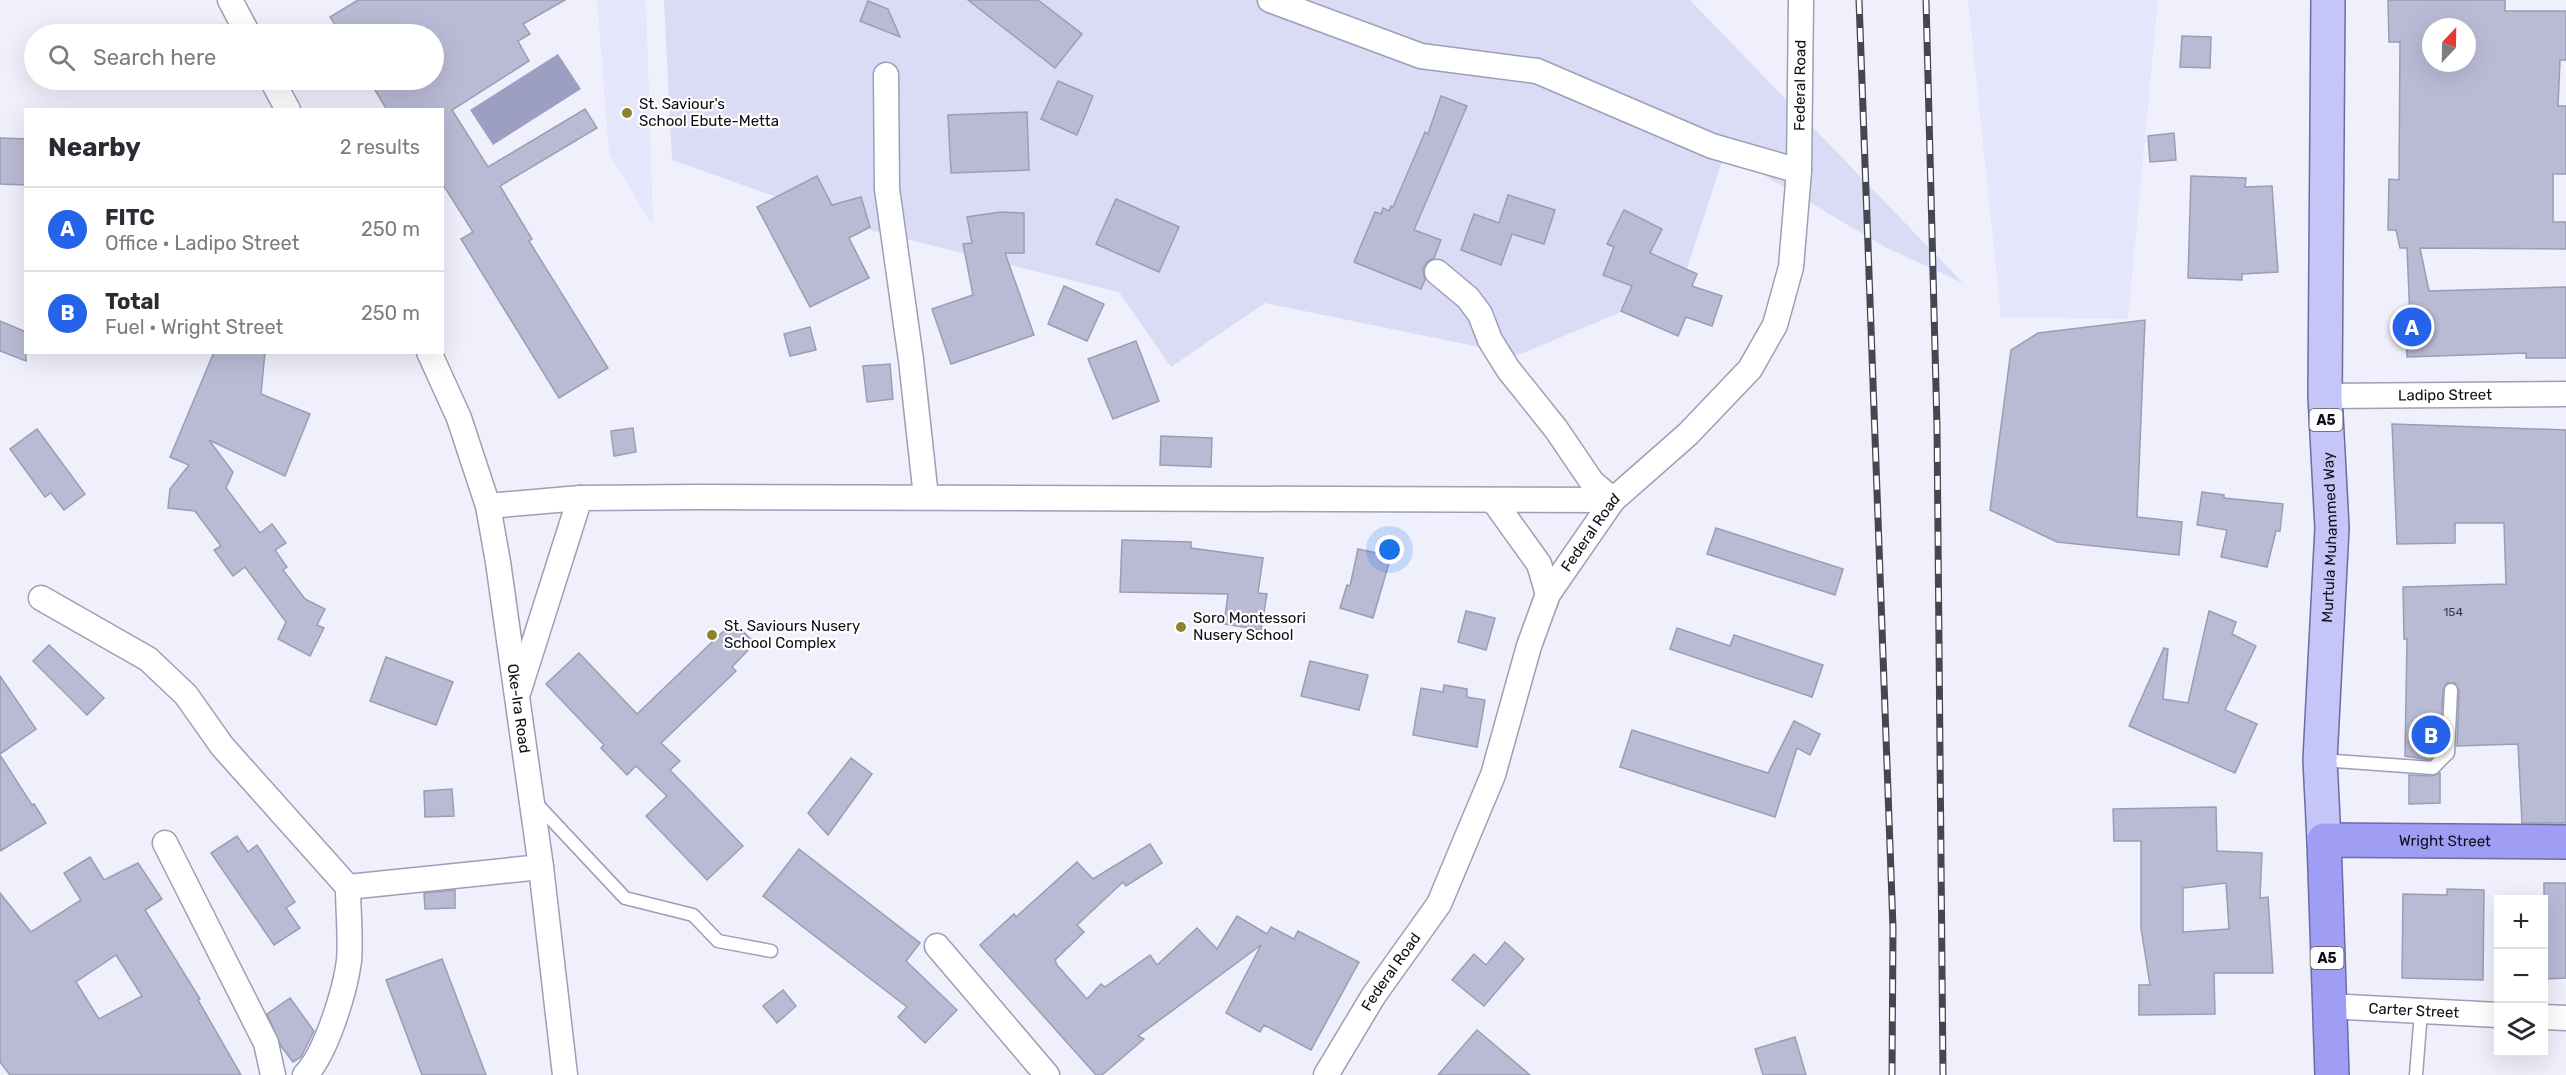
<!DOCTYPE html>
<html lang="en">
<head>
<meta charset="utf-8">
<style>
  body { margin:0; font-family:Rubik,sans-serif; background:#f2f2f3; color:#2b2b33 }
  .controls { position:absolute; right:18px; bottom:18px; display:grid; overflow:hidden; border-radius:0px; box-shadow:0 6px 24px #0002 }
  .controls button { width:54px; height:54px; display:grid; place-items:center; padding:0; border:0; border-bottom:2px solid #e1e1e2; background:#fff; color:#2b2b33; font:30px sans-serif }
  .compass { position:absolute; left:2422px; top:18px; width:54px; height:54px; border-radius:50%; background:#fff; box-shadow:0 6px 24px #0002; rotate:22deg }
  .you { position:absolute; left:1390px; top:550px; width:21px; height:21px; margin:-15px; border:4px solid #fff; border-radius:50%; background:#1a73e8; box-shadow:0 0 0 9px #1a73e833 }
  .badge { display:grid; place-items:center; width:39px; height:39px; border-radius:50%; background:#2563eb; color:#fff; font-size:20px; font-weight:700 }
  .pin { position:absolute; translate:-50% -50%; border:3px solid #fff; box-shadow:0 2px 6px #0006 }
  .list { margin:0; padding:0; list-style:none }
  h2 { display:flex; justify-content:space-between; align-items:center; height:78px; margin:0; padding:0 24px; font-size:26px }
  h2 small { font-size:20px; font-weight:400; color:#7c7c81 }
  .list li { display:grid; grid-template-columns:39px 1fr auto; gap:18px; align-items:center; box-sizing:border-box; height:84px; padding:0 24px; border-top:2px solid #e1e1e2 }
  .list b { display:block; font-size:22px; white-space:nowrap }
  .list p { margin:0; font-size:20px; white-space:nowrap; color:#7c7c81 }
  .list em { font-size:20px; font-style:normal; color:#7c7c81 }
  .icon { flex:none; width:33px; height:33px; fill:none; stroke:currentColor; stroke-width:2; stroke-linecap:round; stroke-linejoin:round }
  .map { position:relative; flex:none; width:2566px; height:1075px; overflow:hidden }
  .search { position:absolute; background:#fff; box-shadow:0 6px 24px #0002; left:24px; top:24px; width:420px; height:66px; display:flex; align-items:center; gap:15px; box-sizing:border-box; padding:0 21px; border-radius:33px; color:#7c7c81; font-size:22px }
  .panel { position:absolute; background:#fff; box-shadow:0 6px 24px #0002; left:24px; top:108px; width:420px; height:246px; border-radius:0px }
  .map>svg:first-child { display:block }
  .built { fill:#e5e6fb }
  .green { fill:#dadbf4 }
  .water { fill:#9d9fc2 }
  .building { fill:#b9bad4; stroke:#9b9cb5; stroke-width:1.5; fill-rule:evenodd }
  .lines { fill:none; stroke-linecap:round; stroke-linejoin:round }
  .lane-casing { stroke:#9d9eb7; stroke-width:15 }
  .street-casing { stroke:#9d9eb7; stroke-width:27 }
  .primary-casing { stroke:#6c6ba6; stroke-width:36 }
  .highway-casing { stroke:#6c6ba6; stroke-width:36 }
  .lane { stroke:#fff; stroke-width:12 }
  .street { stroke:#fff; stroke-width:24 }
  .primary { stroke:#c5c5f8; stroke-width:33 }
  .highway { stroke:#9f9ef4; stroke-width:33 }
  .rail-casing { stroke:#464650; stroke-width:7 }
  .rail { stroke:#fefefe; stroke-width:4.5; stroke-dasharray:14; stroke-linecap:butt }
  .poi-dot { fill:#8c832a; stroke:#fefefe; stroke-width:2 }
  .labels { text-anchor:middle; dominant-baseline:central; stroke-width:4.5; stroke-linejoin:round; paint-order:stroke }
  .number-label { font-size:12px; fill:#383846 }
  .shield { fill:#fefefe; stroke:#55555c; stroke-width:1.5 }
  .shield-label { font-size:14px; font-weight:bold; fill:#0d0d16 }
  .street-label { font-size:15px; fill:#0d0d16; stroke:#fefefe }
  .poi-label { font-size:15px; fill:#0d0d16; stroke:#fefefe; text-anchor:start }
</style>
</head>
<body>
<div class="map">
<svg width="2566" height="1075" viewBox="0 0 2566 1075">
  <rect width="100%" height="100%" fill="#eff0fb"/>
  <g class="built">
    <polygon points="597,0 646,0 653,226 609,153"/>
    <polygon points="1968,0 2158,0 2128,319 2001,317"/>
  </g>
  <polygon class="green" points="664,0 1690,0 1963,283 1885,247 1725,152 1681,287 1518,355 1265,303 1171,367 1119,292 870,230 672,160"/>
  <polygon class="water" points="558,54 581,89 493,145 470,110"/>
  <g class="building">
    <polygon points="358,0 565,0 523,24 530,34 518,41 529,61 452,110 488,167 585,109 597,128 500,186 532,239 529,241 608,368 559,398 461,239 473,232 442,183 442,110 387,110 369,80 434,80 434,34 341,34 330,17"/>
    <polygon points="968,0 1038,0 1082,34 1055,68"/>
    <path d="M2388,0H2505V11H2566V60H2560L2558,106H2566V174H2553V222H2566V249L2420,248L2429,291L2566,287V358H2526V353L2407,357L2406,319L2410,318L2407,248H2400L2396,230H2388L2389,179L2399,180L2400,42H2389ZM2431,27H2467V63H2431Z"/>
    <polygon points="868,1 888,9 900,37 860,21"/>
    <polygon points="2182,36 2211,37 2210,68 2180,67"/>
    <polygon points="1058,81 1093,96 1077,135 1041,119"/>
    <polygon points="1441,96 1467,106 1414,230 1441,240 1434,258 1427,262 1423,269 1425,280 1421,289 1354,262 1375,212 1381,214 1383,208 1389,211 1391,206 1393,207 1425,132 1428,134"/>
    <polygon points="1027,112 1029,170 951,173 948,115"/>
    <polygon points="2174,133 2176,160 2150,162 2148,136"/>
    <polygon points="0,138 26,139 26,185 0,184"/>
    <polygon points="817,176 832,205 861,197 870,227 849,238 869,278 810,307 757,207"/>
    <polygon points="2191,176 2246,178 2245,187 2272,186 2278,272 2242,274 2242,280 2188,278"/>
    <polygon points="1508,195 1555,210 1544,244 1512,234 1501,265 1461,250 1474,214 1499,223"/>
    <polygon points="1116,199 1179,227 1159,272 1096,244"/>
    <polygon points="1624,210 1662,229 1650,253 1697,274 1692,286 1722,296 1712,326 1686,317 1678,336 1621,311 1632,286 1603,275 1614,247 1607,244"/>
    <polygon points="1001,212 1024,213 1024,253 1005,253 1034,335 951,364 932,309 973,295 963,244 972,243 967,217"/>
    <polygon points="1064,286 1104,304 1087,341 1048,324"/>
    <polygon points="2145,320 2137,517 2182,522 2179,555 2057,542 1990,510 2011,350 2038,333"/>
    <polygon points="0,321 26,332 26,361 0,351"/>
    <polygon points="810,327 816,350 790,356 784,334"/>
    <polygon points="1136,341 1159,401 1113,419 1088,359"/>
    <polygon points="214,352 265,352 261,394 310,414 285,476 209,440 233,472 226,488 260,533 272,524 286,543 275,550 287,567 283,570 305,599 325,609 317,625 324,628 310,656 278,639 286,622 245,567 233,576 214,550 221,546 195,511 168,508 170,489 189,465 170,457"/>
    <polygon points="890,364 893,399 867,402 863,366"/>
    <polygon points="2392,424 2566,430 2566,823 2522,823 2518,744 2457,746 2459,690 2455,683 2447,683 2443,689 2440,750 2430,760 2405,756 2407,639 2404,639 2403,587 2506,584 2504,523 2455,523 2455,543 2397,544"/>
    <polygon points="633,428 636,452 614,456 611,431"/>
    <polygon points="37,429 85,494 64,510 51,493 45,497 10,449"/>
    <polygon points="1161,436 1212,438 1211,467 1160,465"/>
    <polygon points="2202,492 2224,495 2224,498 2283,504 2280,531 2276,531 2267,567 2221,557 2227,530 2197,525"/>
    <polygon points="1716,528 1843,569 1835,595 1707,554"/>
    <polygon points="1122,540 1191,542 1191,548 1263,558 1258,593 1267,594 1261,630 1224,624 1228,594 1120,592"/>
    <polygon points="1358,549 1391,556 1373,618 1340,608 1347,585 1350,586"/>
    <polygon points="1466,611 1495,618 1486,650 1458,642"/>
    <polygon points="2209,611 2236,622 2232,634 2256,646 2225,710 2257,724 2235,773 2129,726 2164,648 2168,649 2163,699 2188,703"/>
    <polygon points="733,622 755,643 732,667 736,671 661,743 680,761 670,770 743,846 707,880 646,816 667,796 636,766 627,775 601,748 604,745 546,684 579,653 637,714"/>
    <polygon points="1677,628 1730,646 1734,635 1823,665 1812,697 1670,649"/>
    <polygon points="49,645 104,698 87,715 33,661"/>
    <polygon points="386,657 453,682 436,725 370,701"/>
    <polygon points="1310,661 1368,675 1359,710 1301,696"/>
    <polygon points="0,676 36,729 0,754"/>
    <polygon points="1444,685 1467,689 1467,697 1485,700 1477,747 1413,735 1421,688 1443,692"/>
    <polygon points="1794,721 1820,734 1810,755 1797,748 1775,817 1620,767 1632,730 1768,773"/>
    <polygon points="0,755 32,805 34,804 46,823 0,851"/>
    <polygon points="851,758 872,774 828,835 808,813"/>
    <polygon points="2440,773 2440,803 2409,804 2409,775 2432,776"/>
    <polygon points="452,789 454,816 425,817 424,791"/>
    <path d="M2216,807L2217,851L2262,853L2260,898L2268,897L2273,973H2214L2215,1014L2139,1015V985H2150L2141,928V841H2114L2113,809ZM2226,883L2229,929L2183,932V888Z"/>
    <polygon points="237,836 248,852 257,845 295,902 286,908 300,928 274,945 211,853"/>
    <polygon points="1150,844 1162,863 1126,886 1123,882 1077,925 1084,932 1055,960 1057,965 1087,999 1101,984 1105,987 1150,955 1157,965 1197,928 1217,949 1237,916 1267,934 1271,927 1294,939 1298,931 1359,962 1311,1050 1264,1025 1260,1032 1226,1013 1261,945 1138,1036 1144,1039 1102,1075 1096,1075 980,945 1014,914 1016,917 1077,862 1093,879"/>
    <polygon points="799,849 920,943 906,961 957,1010 925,1043 898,1017 907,1007 763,896"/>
    <path d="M90,857L104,880L138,863L162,899L145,910L200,999L198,1000L241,1075H10L0,1062V893L31,932L81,900L64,873ZM116,955L142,996L99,1019L76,982Z"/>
    <polygon points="2544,883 2566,883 2566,978 2544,979"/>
    <polygon points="2447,889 2484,890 2483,980 2402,978 2403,894 2447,895"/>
    <polygon points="455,890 455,908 425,909 424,893"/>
    <polygon points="1505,942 1524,959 1484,1006 1452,980 1474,954 1486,965"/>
    <polygon points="442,959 486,1075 422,1075 386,980"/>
    <polygon points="783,990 796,1006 777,1023 763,1006"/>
    <polygon points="290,998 314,1031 301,1057 293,1062 281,1046 267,1014"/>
    <polygon points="1477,1030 1530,1075 1438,1075"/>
    <polygon points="1795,1037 1806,1075 1763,1075 1755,1049"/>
  </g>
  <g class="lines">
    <defs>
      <g id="lane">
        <polyline points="2321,760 2433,768 2448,753 2451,690"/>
        <polyline points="535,802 625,898 693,915 718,941 771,951"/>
        <polyline points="2416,1075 2421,1012"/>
      </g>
      <g id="street">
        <polyline points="230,0 248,34"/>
        <polyline points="1270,0 1421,56 1537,71 1712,146 1799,171"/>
        <polyline points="886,75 887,189 911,360 926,497"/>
        <polyline points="272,80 288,110"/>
        <polyline points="1437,272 1468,298 1480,314 1490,340 1508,369 1556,429 1592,482 1613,500"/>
        <path id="s1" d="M429,352L459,418L488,506L498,562L541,867L565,1075"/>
        <path id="s2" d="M2325,396L2566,394"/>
        <polyline points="1493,500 1539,564 1548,594"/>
        <polyline points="488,506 580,498 699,497 1613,500"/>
        <path d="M41,598L148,659L186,695L222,746L348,887C348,911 351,937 349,961C345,991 326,1054 305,1075"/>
        <polyline points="519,690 580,498"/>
        <polyline points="165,843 266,1043 273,1075"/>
        <polyline points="348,887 541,867"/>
        <polyline points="937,946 1047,1075"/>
        <path id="s3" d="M2328,1006L2498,1015"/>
        <polyline points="2544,1017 2566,1018"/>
        <path id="s4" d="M1326,1075L1374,995L1439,904L1493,775L1529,646L1548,594L1613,500L1688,434L1750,369L1775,325L1791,267L1799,171L1801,0"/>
      </g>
      <g id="primary">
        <path id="s5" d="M2324,840L2320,760L2332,528L2325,396L2328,0"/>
      </g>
      <g id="highway">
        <path id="s6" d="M2332,1075L2324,840L2566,842"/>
      </g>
    </defs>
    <use href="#lane" class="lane-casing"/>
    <use href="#street" class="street-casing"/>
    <use href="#primary" class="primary-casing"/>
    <use href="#highway" class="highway-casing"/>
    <use href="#lane" class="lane"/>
    <use href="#street" class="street"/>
    <use href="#primary" class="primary"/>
    <use href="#highway" class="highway"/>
    <defs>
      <g id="rail">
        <polyline points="1859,0 1893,928 1892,1075"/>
        <polyline points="1926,0 1937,427 1943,1075"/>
      </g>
    </defs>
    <use href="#rail" class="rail-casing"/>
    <use href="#rail" class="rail"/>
  </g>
  <g class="poi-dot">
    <circle cx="627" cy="113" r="6"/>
    <circle cx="1181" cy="627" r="6"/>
    <circle cx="712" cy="635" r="6"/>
  </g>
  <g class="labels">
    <g class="number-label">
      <text x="2453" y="612">154</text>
    </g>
    <g class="shield">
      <rect x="2309.5" y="409" width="33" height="22" rx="4.5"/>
      <rect x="2310.5" y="947" width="33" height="22" rx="4.5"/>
    </g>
    <g class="shield-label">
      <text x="2326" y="420">A5</text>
      <text x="2327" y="958">A5</text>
    </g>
    <g class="street-label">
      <text stroke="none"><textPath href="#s4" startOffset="1131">Federal Road</textPath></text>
      <text stroke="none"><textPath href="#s2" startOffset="120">Ladipo Street</textPath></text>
      <text stroke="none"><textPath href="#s4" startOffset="609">Federal Road</textPath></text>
      <text stroke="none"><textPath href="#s5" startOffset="303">Murtula Muhammed Way</textPath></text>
      <text stroke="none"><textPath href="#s1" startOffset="370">Oke-Ira Road</textPath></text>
      <text stroke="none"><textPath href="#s6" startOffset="356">Wright Street</textPath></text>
      <text stroke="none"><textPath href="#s4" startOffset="122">Federal Road</textPath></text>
      <text stroke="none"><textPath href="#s3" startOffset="86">Carter Street</textPath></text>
    </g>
    <g class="poi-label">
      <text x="639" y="104">St. Saviour's<tspan x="639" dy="17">School Ebute-Metta</tspan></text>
      <text x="1193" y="618">Soro Montessori<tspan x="1193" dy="17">Nusery School</tspan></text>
      <text x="724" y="626">St. Saviours Nusery<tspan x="724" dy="17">School Complex</tspan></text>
    </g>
  </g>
</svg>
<div class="controls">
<button>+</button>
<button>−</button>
<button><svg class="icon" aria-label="layers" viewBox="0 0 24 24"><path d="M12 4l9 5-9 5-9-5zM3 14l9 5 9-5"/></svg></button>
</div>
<svg class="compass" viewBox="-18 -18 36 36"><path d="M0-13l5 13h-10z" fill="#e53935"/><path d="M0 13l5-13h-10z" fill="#7c7c81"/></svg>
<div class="you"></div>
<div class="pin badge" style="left:2412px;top:327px">A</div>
<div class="pin badge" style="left:2431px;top:735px">B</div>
<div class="search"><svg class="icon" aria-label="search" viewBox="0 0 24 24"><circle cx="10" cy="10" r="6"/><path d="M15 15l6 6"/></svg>Search here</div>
<section class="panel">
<h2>Nearby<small>2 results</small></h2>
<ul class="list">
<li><span class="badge">A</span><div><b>FITC</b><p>Office · Ladipo Street</p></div><em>250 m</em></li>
<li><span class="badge">B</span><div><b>Total</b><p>Fuel · Wright Street</p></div><em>250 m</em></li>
</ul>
</section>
</div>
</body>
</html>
